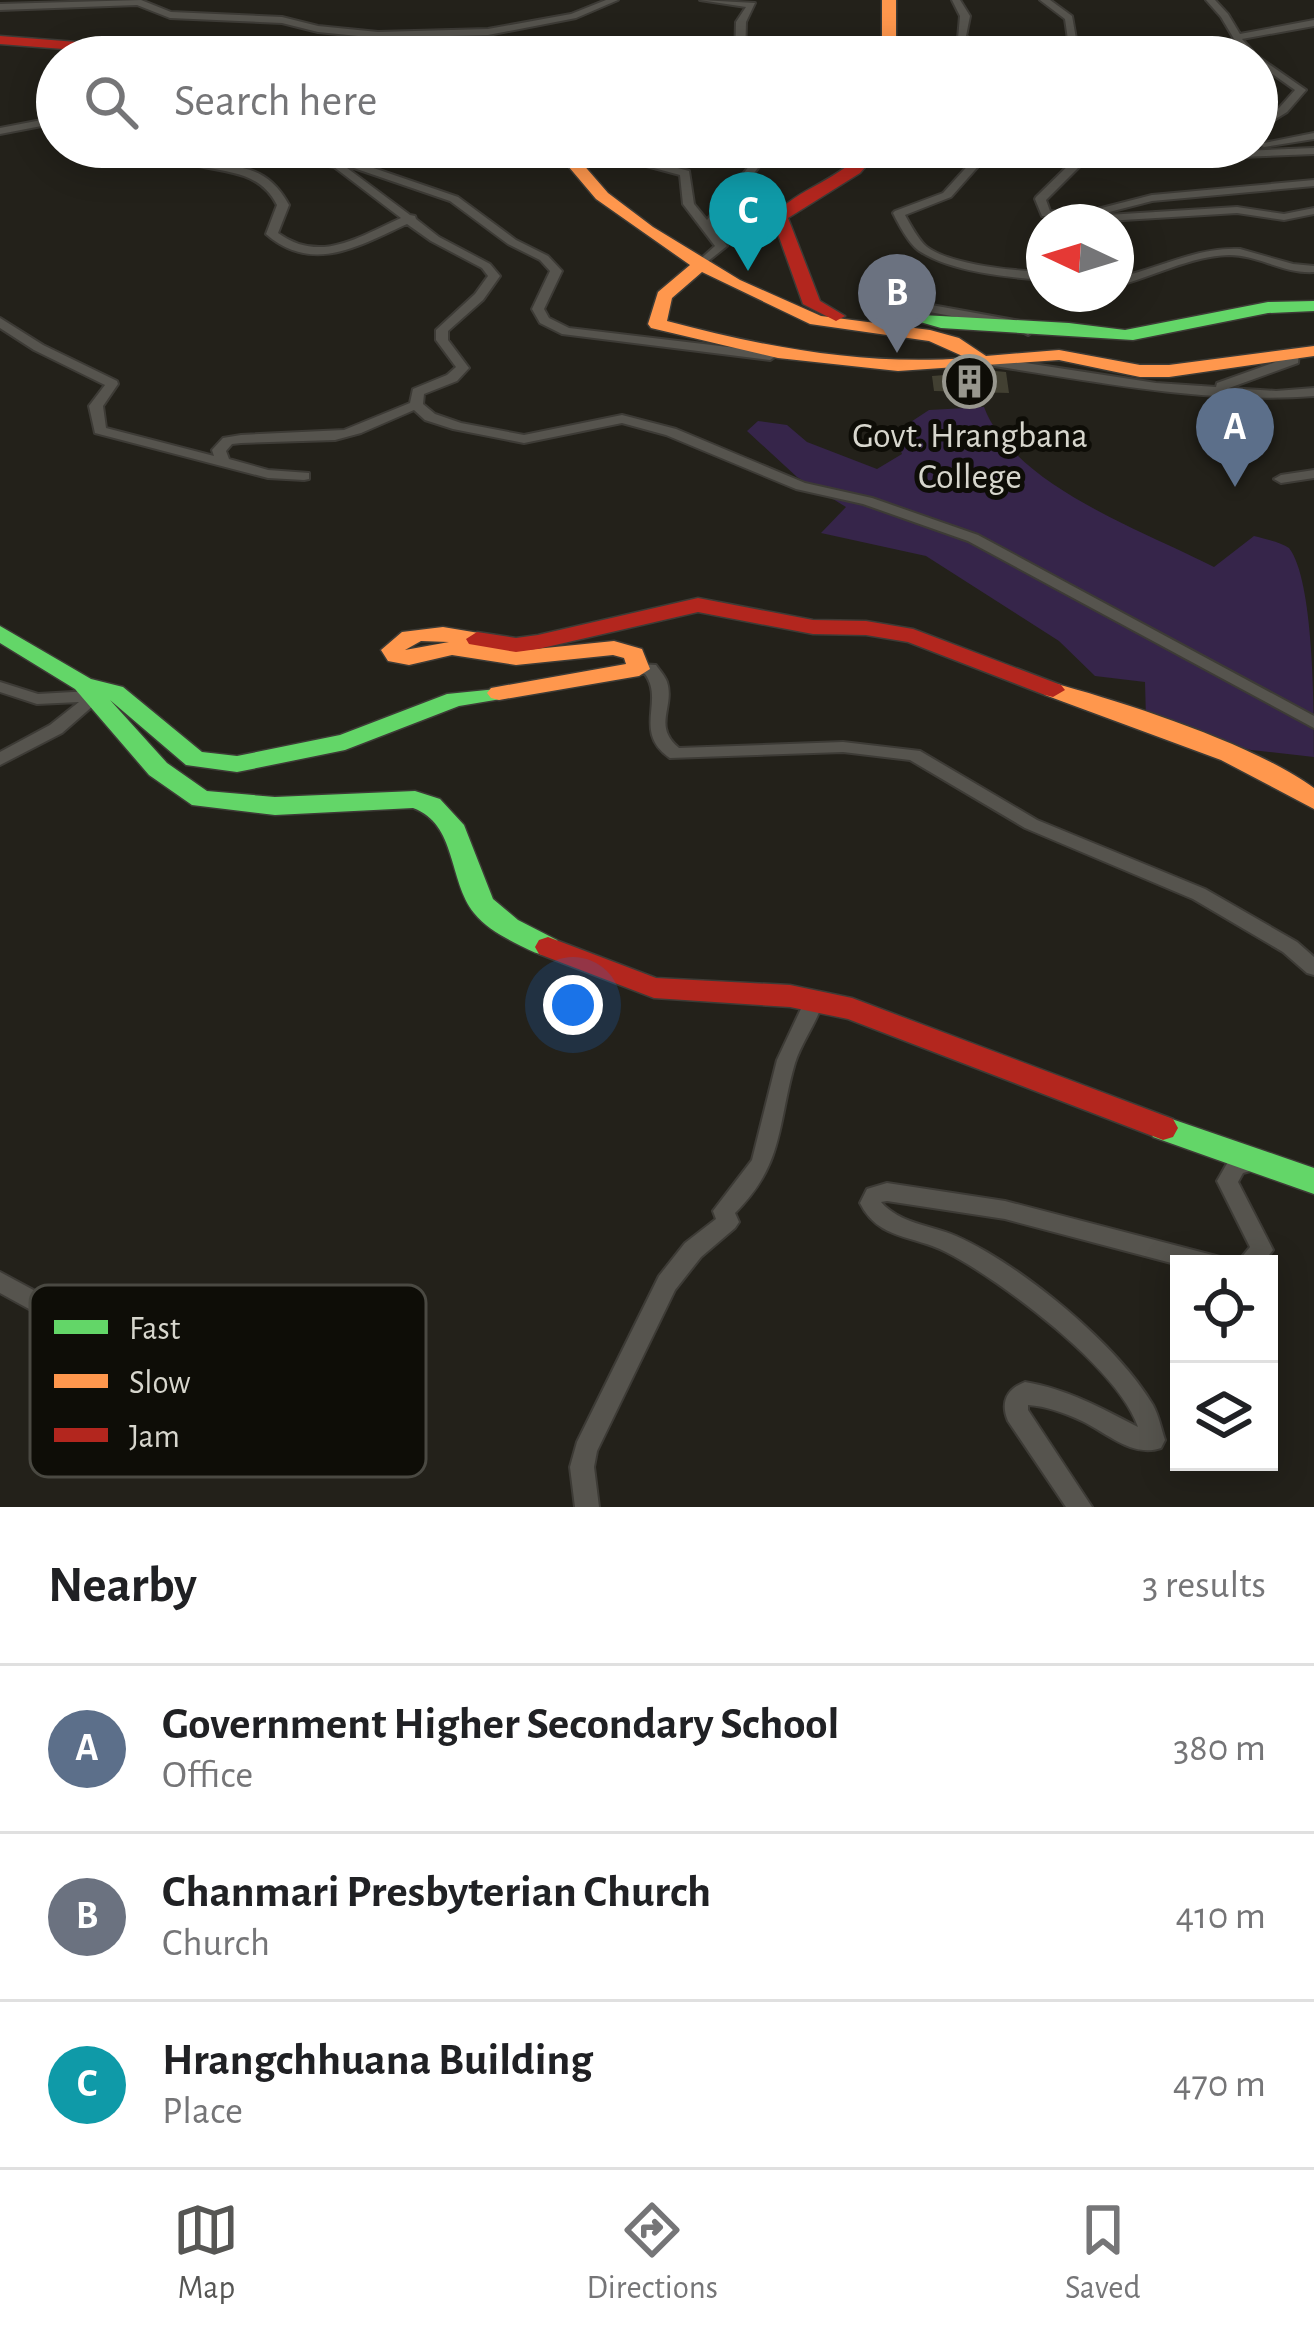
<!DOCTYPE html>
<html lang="en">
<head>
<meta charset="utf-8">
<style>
  body { margin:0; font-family:"Alegreya Sans",sans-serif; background:#f2f2f2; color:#202124 }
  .controls { position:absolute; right:36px; bottom:36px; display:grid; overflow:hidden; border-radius:0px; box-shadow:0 6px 30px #0003 }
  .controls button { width:108px; height:108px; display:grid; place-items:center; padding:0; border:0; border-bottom:3px solid #e0e0e0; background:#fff; color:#202124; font:60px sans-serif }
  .compass { position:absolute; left:1026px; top:204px; width:108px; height:108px; border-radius:50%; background:#fff; box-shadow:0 6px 30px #0003; rotate:274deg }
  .you { position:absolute; left:573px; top:1005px; width:42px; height:42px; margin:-30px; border:9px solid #fff; border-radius:50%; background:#1a73e8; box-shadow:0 0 0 18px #1a73e833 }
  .badge { display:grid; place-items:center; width:78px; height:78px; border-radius:50%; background:#565654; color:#fff; font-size:39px; font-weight:700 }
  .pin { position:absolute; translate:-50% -99px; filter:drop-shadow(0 3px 6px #0008) }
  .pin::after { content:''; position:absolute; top:63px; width:42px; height:36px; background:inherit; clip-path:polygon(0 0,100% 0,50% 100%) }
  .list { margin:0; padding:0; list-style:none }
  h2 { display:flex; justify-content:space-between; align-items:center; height:156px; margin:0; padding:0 48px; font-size:51px }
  h2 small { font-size:39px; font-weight:400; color:#757577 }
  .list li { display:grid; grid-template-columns:78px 1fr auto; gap:36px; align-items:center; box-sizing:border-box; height:168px; padding:0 48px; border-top:3px solid #e0e0e0 }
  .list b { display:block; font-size:45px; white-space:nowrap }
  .list p { margin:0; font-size:39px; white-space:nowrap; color:#757577 }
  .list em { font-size:39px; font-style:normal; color:#757577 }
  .icon { flex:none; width:66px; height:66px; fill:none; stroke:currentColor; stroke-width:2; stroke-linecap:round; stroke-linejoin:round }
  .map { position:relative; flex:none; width:1314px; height:1507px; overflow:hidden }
  .search { position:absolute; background:#fff; box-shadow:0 6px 30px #0003; left:36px; right:36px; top:36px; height:132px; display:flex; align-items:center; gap:30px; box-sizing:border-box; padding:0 42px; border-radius:66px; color:#757577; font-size:45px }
  .sheet { height:660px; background:#fff }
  nav { display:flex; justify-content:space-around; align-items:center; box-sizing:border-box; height:168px; border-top:3px solid #e0e0e0; background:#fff; font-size:33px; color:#757577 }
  nav a { display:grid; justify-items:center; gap:6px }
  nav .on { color:#565654 }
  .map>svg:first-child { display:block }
  .green { fill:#36254a }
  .building { fill:#424032 }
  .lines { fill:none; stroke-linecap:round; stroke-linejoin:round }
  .street-casing { stroke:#3d3b36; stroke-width:4 }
  .fast-casing { stroke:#3d3b36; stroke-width:3 }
  .slow-casing { stroke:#3d3b36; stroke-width:3 }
  .jam-casing { stroke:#3d3b36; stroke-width:3 }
  .street { fill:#56544e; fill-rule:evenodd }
  .fast { fill:#63d668; fill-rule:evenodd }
  .slow { fill:#ff974d; fill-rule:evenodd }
  .jam { fill:#b3261e; fill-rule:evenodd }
  .labels { text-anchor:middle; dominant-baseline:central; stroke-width:10; stroke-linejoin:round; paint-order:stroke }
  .far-poi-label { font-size:36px; fill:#d7d6cd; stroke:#0e0d07 }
  .key { fill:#0e0d07; stroke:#4a4942; stroke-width:3 }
  .key-label { font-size:33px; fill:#d7d6cd }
</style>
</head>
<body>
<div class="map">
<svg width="1314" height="1507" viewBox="0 0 1314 1507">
  <rect width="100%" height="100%" fill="#23211a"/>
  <path class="green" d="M984,407C1014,486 1142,530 1214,567L1254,536C1265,539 1281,542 1289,548C1314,580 1314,708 1314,757L1251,750L1146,719L1145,682L1095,676L1059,641L926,556L821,533L846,507L797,477L747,431L758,421L787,425L807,442L877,469L902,454L894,433L929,410Z"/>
  <polygon class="building" points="995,371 1006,372 1009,393 934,391 932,376"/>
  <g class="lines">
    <defs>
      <g id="street">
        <polygon points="141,0 171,12 282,17 318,26 378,32 488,29 571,14 606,0 618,0 576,18 488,35 378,38 318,32 282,23 170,18 137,5 0,10 0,4"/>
        <polygon points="700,0 755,3 746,22 745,57 735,57 736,22 746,7"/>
        <polygon points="952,0 960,0 970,16 966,36 997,57 985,57 958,39 960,16"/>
        <polygon points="1040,0 1050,0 1072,16 1078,50 1087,57 1076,57 1070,53 1065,19"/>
        <polygon points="1206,0 1215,0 1228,14 1240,34 1314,20 1314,26 1242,39 1257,56 1306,90 1287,112 1261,128 1257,129 1257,122 1279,108 1295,90 1257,63 1257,57 1247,57 1243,54 1221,17"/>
        <polygon points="809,48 814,51 813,57 803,57 804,51"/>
        <polygon points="57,117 57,123 0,134 0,128"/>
        <polygon points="1314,133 1314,139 1264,147 1259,144"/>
        <path d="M159,147C173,147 181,156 195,159C237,170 265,161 289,205L278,233C321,264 358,237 401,218L334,167L234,147H256L343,163L356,162L458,197L516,240L548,256L562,271L544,309L549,318L569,328L770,352L776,356L770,360L562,334L540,323L532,309L550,271L540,260L508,244L450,201L351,167L347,168L410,215L415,216L416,219L439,237L490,264L500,276L483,300L448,331V340L469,368L457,381L424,394L423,404L435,414L461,423L524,435L622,415L676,429L805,483L872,498L978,535L1314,716V728L968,541L863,504L796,489L666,435L622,423L524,443L453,429L425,420L414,410L361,433L335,440L241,443L232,444L226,451L229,459L268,470L309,473V479L304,480L268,478L95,433L89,406L105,385L34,350L0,328V318L43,345L117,381L118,384L103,406L106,428L214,456L212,450L223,438L241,435L344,430L410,403L413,389L447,375L456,367L436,340V330L475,294L488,276L482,268L431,241L407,224C360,245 313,275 266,234L277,205C252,156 195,181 159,147Z"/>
        <polygon points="627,147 637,147 647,160 689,171 694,204 707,220 764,147 774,147 713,227 727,246 702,266 696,263 715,246 683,204 680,175 639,164"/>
        <path d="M969,147H979L982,162L951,197L905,215C910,224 919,241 927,247C951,265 1015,271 1044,272V280C1007,277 953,272 921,252C910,246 899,225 893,213L895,211L943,193L973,160Z"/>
        <polygon points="1099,147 1118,147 1084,162 1046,200 1050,211 1082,213 1152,195 1314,180 1314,186 1152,201 1082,219 1042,216 1035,199 1036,197 1076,158"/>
        <polygon points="1226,147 1238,147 1242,151 1314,148 1314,154 1240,157"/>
        <polygon points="1237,207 1284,214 1314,208 1314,214 1284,220 1237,213 1107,221 1101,218 1107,215"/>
        <path d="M1240,249L1293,264L1314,266V272C1284,274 1258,255 1229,255C1190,256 1153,277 1116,286V278C1158,269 1196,247 1240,249Z"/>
        <polygon points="871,288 915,302 1020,321 1034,331 1028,335 1012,327 913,309 867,295 867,289"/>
        <path d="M1293,349L1299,353L1298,363L1229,388L1276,391L1314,388V396C1207,404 1099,382 994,366L988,362L994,358L1156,383L1216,387L1217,383L1287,358V353Z"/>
        <polygon points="1314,470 1314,478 1281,483 1274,479 1281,475"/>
        <path d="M639,664L656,665C660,671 665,676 667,682C675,707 652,726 679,748L843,742L920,751L1037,820L1205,889L1297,942L1314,957V975L1307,973L1283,952L1193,899L1025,828L910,760L843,752L670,758C632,732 665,701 645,674L633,673L631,669L633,665Z"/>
        <polygon points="0,682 38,694 91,691 102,698 62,733 0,765 0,752 50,725 79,702 37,704 0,692"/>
        <path d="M814,994L821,996L823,1001C817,1023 802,1041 795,1063C777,1124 785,1163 735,1213L739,1222L735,1228L701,1257L675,1290L597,1451L594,1467L599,1507H575L570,1467L577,1442L659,1276L685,1243L716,1219L713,1211L752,1160L777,1060L807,996Z"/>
        <polygon points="1254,1153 1261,1156 1264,1162 1261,1168 1243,1173 1238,1182 1273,1250 1262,1264 1236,1264 1250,1247 1217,1181 1229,1160"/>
        <path d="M887,1183L1005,1201L1220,1257L1223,1264L1179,1265L1005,1219L887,1201L881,1202C900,1224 931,1225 956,1236C1021,1265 1117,1344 1153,1405C1159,1416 1161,1428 1165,1440L1161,1448C1133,1458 1107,1433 1082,1421C1065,1413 1046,1406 1028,1405V1410L1092,1507H1066L1008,1421C1000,1402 1007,1389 1025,1382C1067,1389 1101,1408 1138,1427C1119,1369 1001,1280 946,1252C914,1235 878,1240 860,1203L867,1189Z"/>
        <polygon points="0,1272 63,1306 148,1313 205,1309 213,1312 224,1344 221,1351 213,1354 205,1351 197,1329 148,1333 60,1326 0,1293"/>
      </g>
      <g id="fast">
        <polygon points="1314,301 1314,311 1268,313 1133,340 941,328 913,320 922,315 1069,323 1125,330 1268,302"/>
        <path d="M0,626L91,679L123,687L202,752L237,756L340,735L447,694L507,688L511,693L507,698L459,706L345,750L237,772L186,765L110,700L167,763L207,791L275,797L415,791L440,799L464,825L493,899L518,920L557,940L561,947L557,954C543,958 534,952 521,946C505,938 486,928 474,913C448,880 457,824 413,808L275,815L192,805L149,775L75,689L0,643Z"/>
        <polygon points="1163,1116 1314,1168 1314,1194 1153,1137 1148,1128 1153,1119"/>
      </g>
      <g id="slow">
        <polygon points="882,0 896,0 896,44 906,57 892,57 882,44"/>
        <path d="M552,147H568L608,193L653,227L740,280L821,316L930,330L959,338L986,356L1059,350L1140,365H1169L1314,346V356L1169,377H1140L1059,360L898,371L778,358L651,328L648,324L658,292L690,265L596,199ZM702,272L810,324L929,341L967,358C864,366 765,347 667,321L672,298Z"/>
        <path d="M443,627L485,634L488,639L480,645L516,651L614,641L642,649L650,669L639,676L499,700L491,698L487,693L491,688L626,664L624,658L613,655L516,665L452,655L409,665L388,661L381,650L402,632ZM421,641L449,642L405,650Z"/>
        <path d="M1053,683C1124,702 1256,745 1314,788V809L1221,760L1045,695L1041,690Z"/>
      </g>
      <g id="jam">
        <polygon points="0,36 218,53 225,57 165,57 0,44"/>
        <path d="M866,147H882L860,173L788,218L820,301L845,316L836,321L803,304L772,217C799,187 842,180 866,147Z"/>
        <polygon points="698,598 813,620 866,621 913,629 1061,685 1065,690 1053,697 1045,695 908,642 866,635 813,634 698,612 538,649 516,652 469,644 466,639 477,632 516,638 538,635"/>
        <polygon points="548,937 656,978 790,985 852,998 1173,1119 1178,1128 1173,1137 1163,1140 848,1019 790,1007 654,998 539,954 535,947 539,940"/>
      </g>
    </defs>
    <use href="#street" class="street-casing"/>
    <use href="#fast" class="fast-casing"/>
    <use href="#slow" class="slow-casing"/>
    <use href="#jam" class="jam-casing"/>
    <use href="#street" class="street"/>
    <use href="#fast" class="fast"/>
    <use href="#slow" class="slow"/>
    <use href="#jam" class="jam"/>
  </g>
  <defs>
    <symbol id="building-ring" viewBox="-11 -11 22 22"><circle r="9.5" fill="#0e0d07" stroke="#98978e" stroke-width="1.5"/><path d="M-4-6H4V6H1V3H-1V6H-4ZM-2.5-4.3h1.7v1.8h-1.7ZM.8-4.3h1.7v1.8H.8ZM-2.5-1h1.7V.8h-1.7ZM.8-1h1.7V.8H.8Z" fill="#98978e"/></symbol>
  </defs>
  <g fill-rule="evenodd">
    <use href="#building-ring" x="940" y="352" width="59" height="59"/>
  </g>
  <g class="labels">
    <g class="far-poi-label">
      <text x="970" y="436">Govt. Hrangbana<tspan x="970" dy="41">College</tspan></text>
    </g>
  </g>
  <rect x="30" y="1285" width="396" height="192" rx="18" class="key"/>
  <rect x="54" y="1320" width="54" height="14" fill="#63d668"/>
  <rect x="54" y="1374" width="54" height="14" fill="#ff974d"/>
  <rect x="54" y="1428" width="54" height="14" fill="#b3261e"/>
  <g class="key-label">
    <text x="129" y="1339">Fast</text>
    <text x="129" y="1393">Slow</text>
    <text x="129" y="1447">Jam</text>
  </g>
</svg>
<div class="controls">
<button><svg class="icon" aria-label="locate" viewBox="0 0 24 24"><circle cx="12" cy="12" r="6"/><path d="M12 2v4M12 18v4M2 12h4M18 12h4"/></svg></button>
<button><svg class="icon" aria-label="layers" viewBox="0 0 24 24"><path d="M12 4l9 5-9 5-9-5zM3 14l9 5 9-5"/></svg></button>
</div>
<svg class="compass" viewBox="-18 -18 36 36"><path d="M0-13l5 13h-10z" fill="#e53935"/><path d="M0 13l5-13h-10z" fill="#757577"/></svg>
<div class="you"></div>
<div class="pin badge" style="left:1235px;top:487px;background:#5c6f8a">A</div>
<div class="pin badge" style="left:897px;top:353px;background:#6b7280">B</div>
<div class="pin badge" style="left:748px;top:271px;background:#0f9aa8">C</div>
<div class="search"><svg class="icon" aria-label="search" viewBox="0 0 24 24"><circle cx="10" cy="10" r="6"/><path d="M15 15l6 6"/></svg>Search here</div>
</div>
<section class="sheet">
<h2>Nearby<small>3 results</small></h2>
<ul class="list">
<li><span class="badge" style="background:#5c6f8a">A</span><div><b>Government Higher Secondary School</b><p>Office</p></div><em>380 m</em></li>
<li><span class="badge" style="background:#6b7280">B</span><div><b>Chanmari Presbyterian Church</b><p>Church</p></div><em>410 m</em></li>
<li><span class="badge" style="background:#0f9aa8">C</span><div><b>Hrangchhuana Building</b><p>Place</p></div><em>470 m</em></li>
</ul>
</section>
<nav>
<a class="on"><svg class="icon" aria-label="map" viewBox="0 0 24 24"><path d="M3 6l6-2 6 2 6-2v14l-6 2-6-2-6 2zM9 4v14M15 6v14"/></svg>Map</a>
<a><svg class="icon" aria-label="directions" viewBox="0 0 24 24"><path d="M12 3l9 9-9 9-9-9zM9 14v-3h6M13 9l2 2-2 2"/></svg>Directions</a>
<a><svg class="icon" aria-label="saved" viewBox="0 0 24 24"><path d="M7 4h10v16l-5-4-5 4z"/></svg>Saved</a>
</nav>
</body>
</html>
